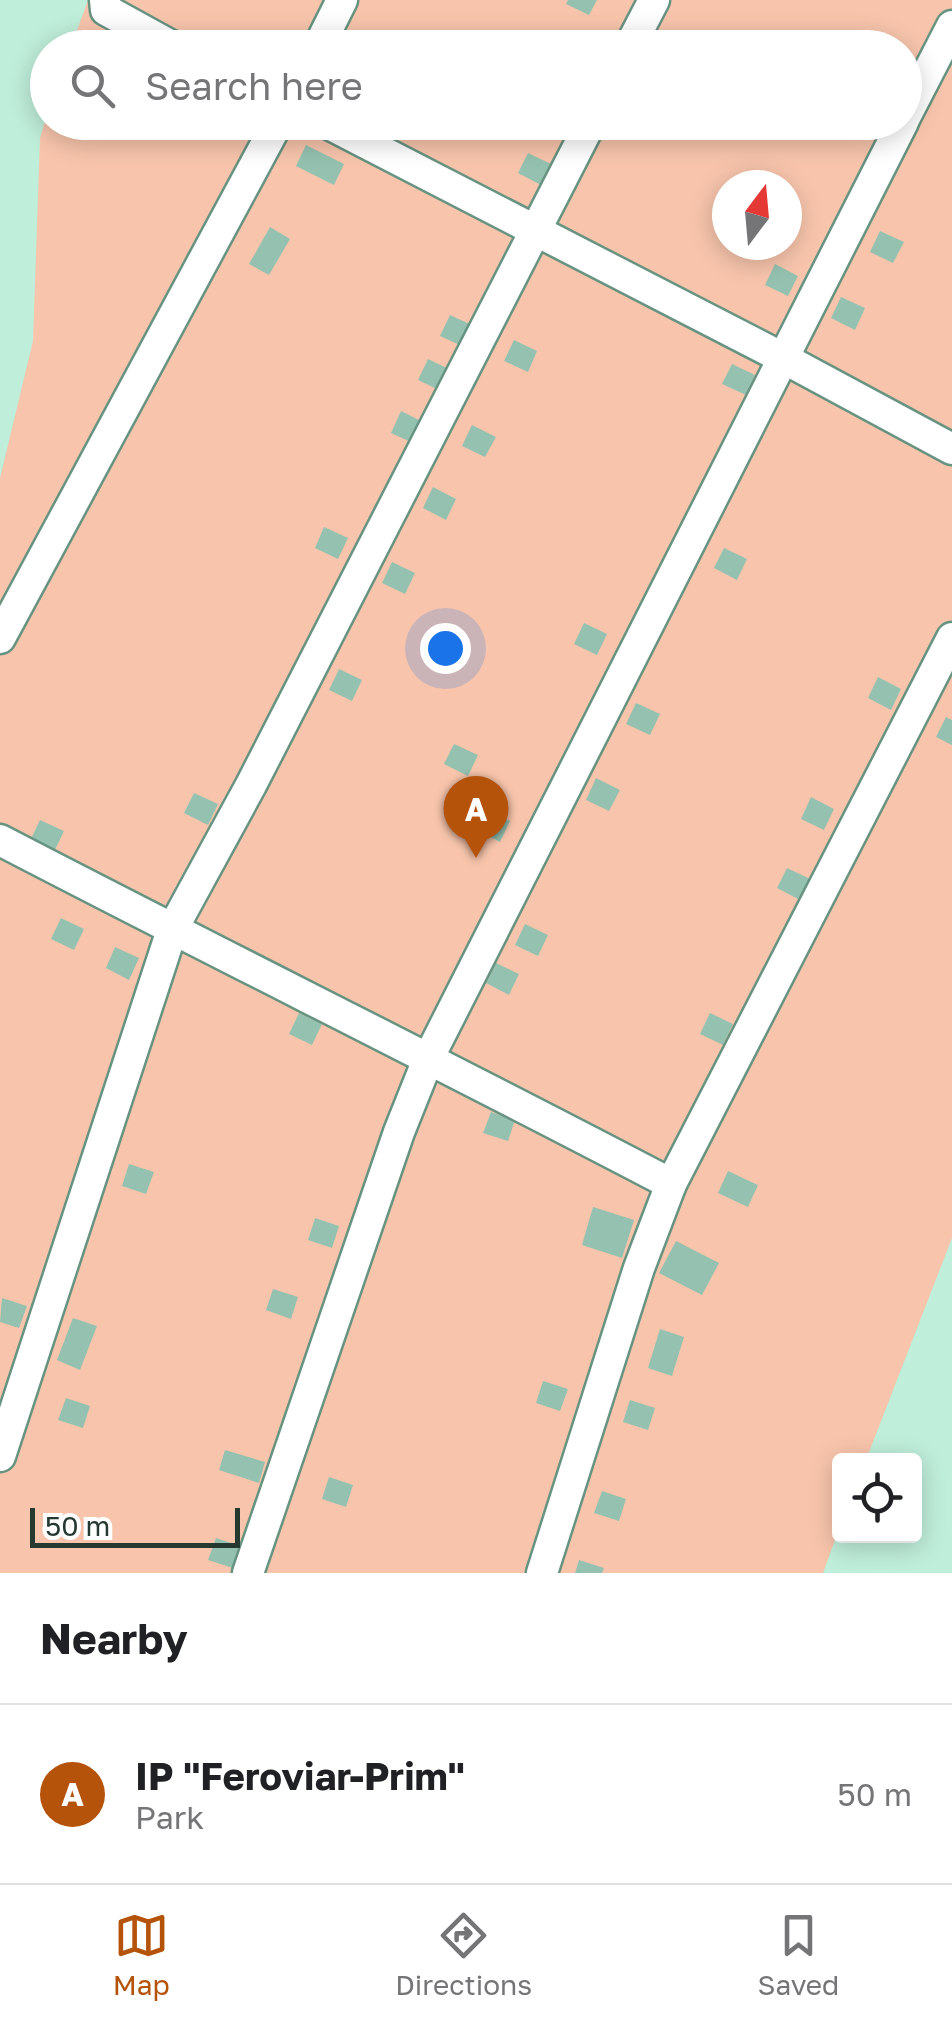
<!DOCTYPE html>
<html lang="en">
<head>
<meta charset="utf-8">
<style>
  body { margin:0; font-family:"Golos Text",sans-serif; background:#f6f6f6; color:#202124 }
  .controls { position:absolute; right:30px; bottom:30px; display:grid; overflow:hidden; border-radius:10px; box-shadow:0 5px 25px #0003 }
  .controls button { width:90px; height:90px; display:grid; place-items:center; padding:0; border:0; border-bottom:2px solid #e0e0e0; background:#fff; color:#202124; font:50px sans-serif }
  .compass { position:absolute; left:712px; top:170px; width:90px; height:90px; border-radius:50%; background:#fff; box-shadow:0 5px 25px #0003; rotate:16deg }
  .scale { position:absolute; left:30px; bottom:25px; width:210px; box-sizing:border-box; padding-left:10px; border:5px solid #263931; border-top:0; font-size:28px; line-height:35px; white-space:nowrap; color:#263931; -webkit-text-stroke:8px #fff; paint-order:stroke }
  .you { position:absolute; left:445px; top:648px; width:35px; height:35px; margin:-25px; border:8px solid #fff; border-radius:50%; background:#1a73e8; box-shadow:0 0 0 15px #1a73e833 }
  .badge { display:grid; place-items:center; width:65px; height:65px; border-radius:50%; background:#b45309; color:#fff; font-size:32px; font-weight:700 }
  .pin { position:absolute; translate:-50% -82px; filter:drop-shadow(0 2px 5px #0008) }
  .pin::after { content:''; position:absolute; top:52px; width:35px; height:30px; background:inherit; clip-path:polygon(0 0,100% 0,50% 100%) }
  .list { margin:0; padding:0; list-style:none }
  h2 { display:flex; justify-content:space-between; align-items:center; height:130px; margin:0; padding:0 40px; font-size:42px }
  h2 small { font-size:32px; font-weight:400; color:#757577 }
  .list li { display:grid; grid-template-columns:65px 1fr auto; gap:30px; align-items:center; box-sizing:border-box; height:180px; padding:0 40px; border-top:2px solid #e0e0e0 }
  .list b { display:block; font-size:38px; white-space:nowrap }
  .list p { margin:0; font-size:32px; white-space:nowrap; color:#757577 }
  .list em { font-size:32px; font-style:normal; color:#757577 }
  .icon { flex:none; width:55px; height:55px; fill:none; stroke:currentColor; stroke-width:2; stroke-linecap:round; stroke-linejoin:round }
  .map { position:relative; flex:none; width:952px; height:1573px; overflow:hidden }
  .search { position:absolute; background:#fff; box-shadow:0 5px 25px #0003; left:30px; right:30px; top:30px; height:110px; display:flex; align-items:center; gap:25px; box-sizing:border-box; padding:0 35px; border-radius:55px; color:#757577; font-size:38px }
  .sheet { height:310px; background:#fff }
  nav { display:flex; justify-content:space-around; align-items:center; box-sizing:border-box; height:140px; border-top:2px solid #e0e0e0; background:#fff; font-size:28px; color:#757577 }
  nav a { display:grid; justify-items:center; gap:5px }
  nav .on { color:#b45309 }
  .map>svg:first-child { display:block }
  .green { fill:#f8c5ac; fill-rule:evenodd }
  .building { fill:#95c2b0 }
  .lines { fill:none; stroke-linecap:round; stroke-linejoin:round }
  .minor-casing { stroke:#679381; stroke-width:35 }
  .minor { stroke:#fff; stroke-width:30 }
</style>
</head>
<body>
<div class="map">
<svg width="952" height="1573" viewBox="0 0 952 1573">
  <rect width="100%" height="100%" fill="#bfeeda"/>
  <path class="green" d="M88,0H952V1238L866,1460H840L839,1529L823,1573H0V478L33,341L40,138L47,115L48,122H904V48L71,47ZM727,185H787V245H727Z"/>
  <g class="building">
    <polygon points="568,0 597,0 589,15 566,4"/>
    <polygon points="306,145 344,164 334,185 296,166"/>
    <polygon points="528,153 551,164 541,185 518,173"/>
    <polygon points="270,227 290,239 269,275 249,264"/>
    <polygon points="880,231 904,242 893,263 870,252"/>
    <polygon points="775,264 798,276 788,296 765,285"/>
    <polygon points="841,297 865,308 855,330 831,318"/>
    <polygon points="450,315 474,326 464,347 440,336"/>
    <polygon points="514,340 537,351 528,372 504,361"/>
    <polygon points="428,359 451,370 441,391 418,380"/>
    <polygon points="732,364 755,375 746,395 722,384"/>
    <polygon points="401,411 425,423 415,444 391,433"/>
    <polygon points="472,425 496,437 485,457 462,446"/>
    <polygon points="433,487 456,499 446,520 423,508"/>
    <polygon points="324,527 348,538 338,559 315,548"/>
    <polygon points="724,548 747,559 737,580 714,568"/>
    <polygon points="392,562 415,573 405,594 382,583"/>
    <polygon points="584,623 607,634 597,655 574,644"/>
    <polygon points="339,669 362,680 352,701 329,690"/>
    <polygon points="878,677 901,689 891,710 868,698"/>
    <polygon points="636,703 660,714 650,735 626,724"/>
    <polygon points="946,717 952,720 952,745 936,737"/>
    <polygon points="454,744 478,755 468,776 444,764"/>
    <polygon points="596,778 620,790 609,811 586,800"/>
    <polygon points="194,793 218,804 208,825 184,813"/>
    <polygon points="811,797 834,809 824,830 801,819"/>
    <polygon points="487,810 510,821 500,842 477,830"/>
    <polygon points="40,820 64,831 54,852 30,841"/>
    <polygon points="787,868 810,879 800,900 777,888"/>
    <polygon points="61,918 84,929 74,950 51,939"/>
    <polygon points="525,924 548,935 538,956 515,945"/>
    <polygon points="115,947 139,958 129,980 106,968"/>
    <polygon points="496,963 519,974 509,995 486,983"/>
    <polygon points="299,1013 322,1024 312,1045 289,1034"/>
    <polygon points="710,1013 733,1024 723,1045 700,1034"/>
    <polygon points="491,1112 515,1120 508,1141 483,1133"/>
    <polygon points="129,1164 154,1172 146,1194 122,1186"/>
    <polygon points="728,1171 758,1185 748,1207 718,1193"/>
    <polygon points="593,1207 634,1220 622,1258 582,1245"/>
    <polygon points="315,1218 339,1226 332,1248 308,1240"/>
    <polygon points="676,1241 719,1263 702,1295 659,1273"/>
    <polygon points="273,1289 298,1297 291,1319 266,1310"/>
    <polygon points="2,1298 27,1306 19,1328 0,1322"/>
    <polygon points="73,1318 97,1326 80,1370 57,1360"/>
    <polygon points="660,1329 684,1337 672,1376 648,1368"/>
    <polygon points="543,1381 568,1389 560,1411 536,1403"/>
    <polygon points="66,1398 90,1406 83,1428 58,1420"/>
    <polygon points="630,1400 655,1408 648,1430 623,1422"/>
    <polygon points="225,1450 265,1462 259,1483 219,1470"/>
    <polygon points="329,1477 353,1485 346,1507 322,1499"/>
    <polygon points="602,1491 626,1499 619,1521 594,1513"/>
    <polygon points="216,1538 240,1546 233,1568 208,1560"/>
    <polygon points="579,1560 604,1568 602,1573 575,1573"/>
  </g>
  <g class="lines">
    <defs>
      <g id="minor">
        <polyline points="105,0 106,10 175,48"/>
        <polyline points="318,48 342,0"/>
        <polyline points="629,48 654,0"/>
        <polyline points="904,119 952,26"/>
        <polyline points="325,122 783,358 952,449"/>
        <polyline points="0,638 278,122"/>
        <path d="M0,840C223,956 448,1067 671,1184"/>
        <polyline points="0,1456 172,930 251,785 591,122"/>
        <polyline points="248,1573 399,1132 429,1057 903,122"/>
        <polyline points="542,1573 639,1268 671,1184 952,638"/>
      </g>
    </defs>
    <use href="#minor" class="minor-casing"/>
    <use href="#minor" class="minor"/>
  </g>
</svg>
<div class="controls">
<button><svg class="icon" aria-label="locate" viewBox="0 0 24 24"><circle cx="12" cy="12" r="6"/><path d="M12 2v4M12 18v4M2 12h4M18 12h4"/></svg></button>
</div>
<svg class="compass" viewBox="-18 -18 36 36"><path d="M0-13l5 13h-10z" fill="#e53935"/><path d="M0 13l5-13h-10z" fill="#757577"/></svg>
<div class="scale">50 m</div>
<div class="you"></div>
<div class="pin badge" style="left:476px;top:858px">A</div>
<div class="search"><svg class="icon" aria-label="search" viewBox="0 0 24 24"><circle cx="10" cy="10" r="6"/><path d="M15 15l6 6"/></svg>Search here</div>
</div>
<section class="sheet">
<h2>Nearby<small></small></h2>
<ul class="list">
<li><span class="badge">A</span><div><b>IP &quot;Feroviar-Prim&quot;</b><p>Park</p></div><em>50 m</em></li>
</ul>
</section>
<nav>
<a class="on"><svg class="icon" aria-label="map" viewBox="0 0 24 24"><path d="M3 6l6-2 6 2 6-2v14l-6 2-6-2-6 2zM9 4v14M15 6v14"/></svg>Map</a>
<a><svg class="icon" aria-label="directions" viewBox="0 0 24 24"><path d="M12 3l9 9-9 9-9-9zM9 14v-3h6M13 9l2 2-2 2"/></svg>Directions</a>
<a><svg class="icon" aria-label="saved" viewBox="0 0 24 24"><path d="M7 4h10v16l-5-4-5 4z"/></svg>Saved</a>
</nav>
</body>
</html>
